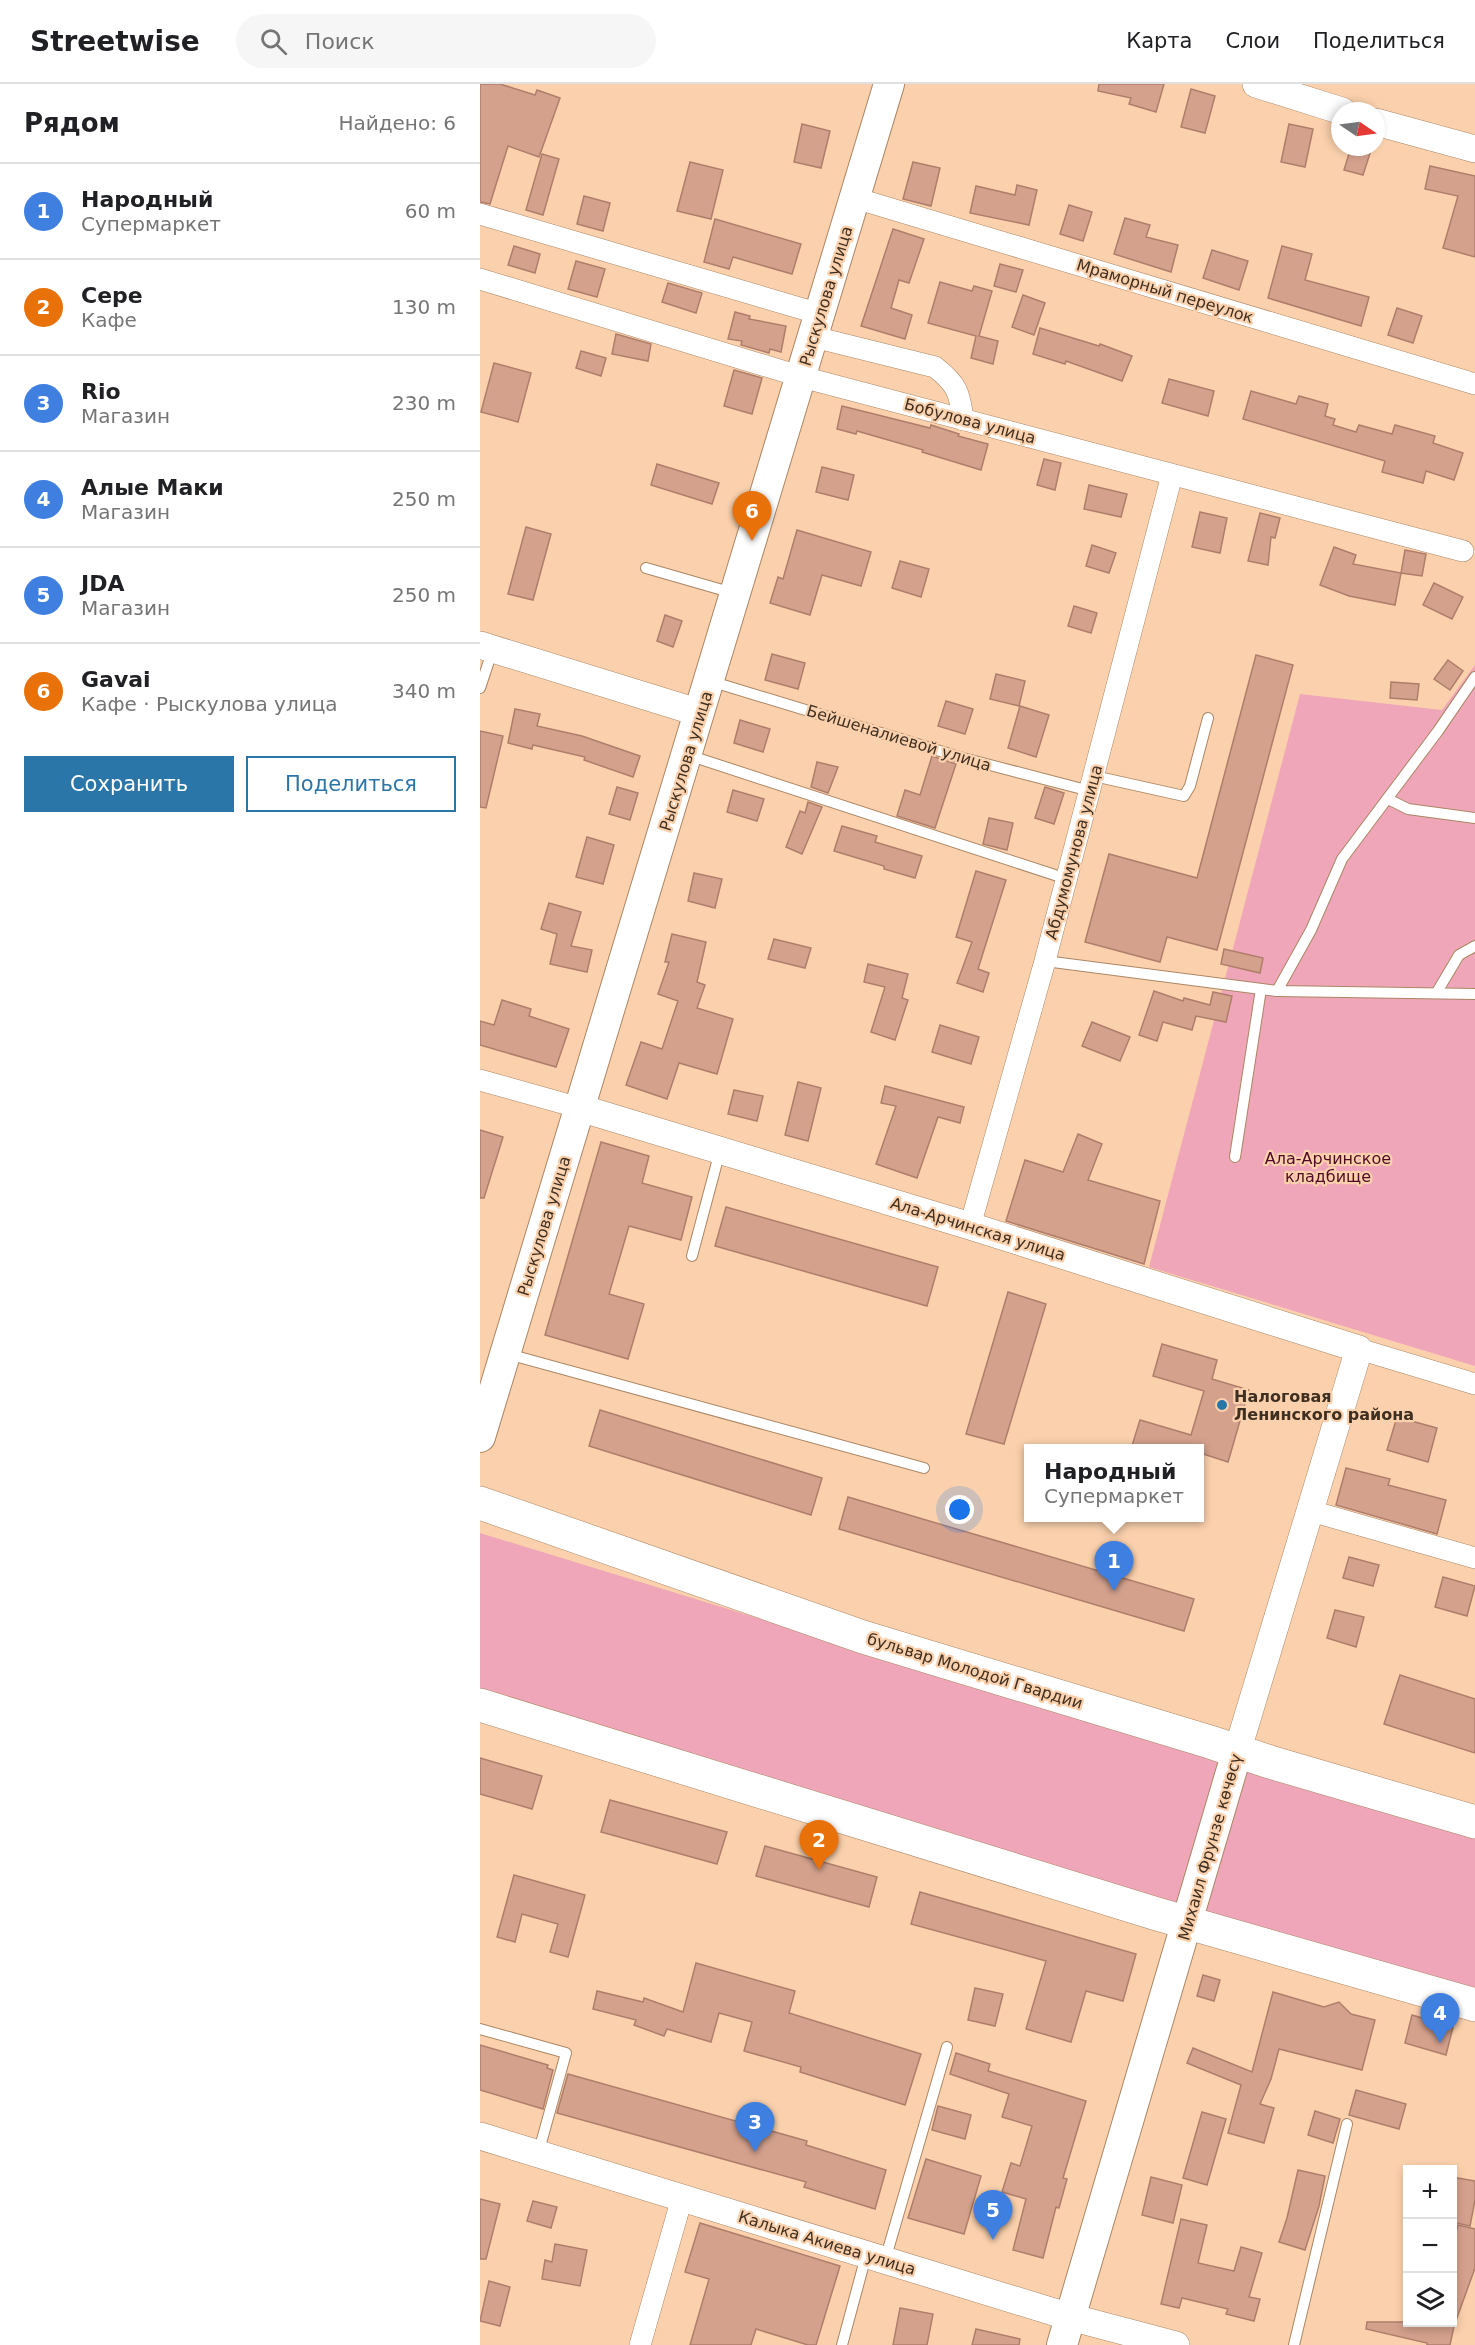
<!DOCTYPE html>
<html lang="ru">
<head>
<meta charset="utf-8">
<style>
  body { margin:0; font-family:"DejaVu Sans",sans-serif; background:#f6f6f6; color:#202124 }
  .controls { position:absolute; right:18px; bottom:18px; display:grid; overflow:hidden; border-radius:0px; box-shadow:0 3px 9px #0003 }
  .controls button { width:54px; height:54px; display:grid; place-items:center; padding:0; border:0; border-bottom:2px solid #e0e0e0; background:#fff; color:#202124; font:30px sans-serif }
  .compass { position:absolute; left:851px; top:18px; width:54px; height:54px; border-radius:50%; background:#fff; box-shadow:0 3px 9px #0003; rotate:103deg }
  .you { position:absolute; left:480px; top:1426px; width:21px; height:21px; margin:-15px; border:4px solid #fff; border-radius:50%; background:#1a73e8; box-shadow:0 0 0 9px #1a73e833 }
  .badge { display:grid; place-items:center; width:39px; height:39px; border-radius:50%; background:#2a76a9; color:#fff; font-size:20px; font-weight:700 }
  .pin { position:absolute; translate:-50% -50px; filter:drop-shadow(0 2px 3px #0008) }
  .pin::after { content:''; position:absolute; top:32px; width:21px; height:18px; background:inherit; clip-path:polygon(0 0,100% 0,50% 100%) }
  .popup { position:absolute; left:544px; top:1360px; width:180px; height:78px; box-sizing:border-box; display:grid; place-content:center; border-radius:0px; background:#fff; filter:drop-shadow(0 2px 4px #0005); font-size:20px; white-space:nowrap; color:#757577 }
  .popup b { font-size:22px; color:#202124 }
  .popup::after { content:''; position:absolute; left:50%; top:100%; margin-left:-12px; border:12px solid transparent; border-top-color:#fff }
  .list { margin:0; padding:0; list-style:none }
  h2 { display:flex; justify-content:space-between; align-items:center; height:78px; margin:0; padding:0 24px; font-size:26px }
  h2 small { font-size:20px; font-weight:400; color:#757577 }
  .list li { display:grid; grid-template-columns:39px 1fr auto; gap:18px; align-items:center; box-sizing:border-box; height:96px; padding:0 24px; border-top:2px solid #e0e0e0 }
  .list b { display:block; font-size:22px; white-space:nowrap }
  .list p { margin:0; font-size:20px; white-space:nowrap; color:#757577 }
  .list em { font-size:20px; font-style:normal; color:#757577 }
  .actions { display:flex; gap:12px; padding:18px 24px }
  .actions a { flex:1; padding:14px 0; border:2px solid #2a76a9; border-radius:0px; text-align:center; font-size:21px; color:#2a76a9 }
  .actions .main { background:#2a76a9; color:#fff }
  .icon { flex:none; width:33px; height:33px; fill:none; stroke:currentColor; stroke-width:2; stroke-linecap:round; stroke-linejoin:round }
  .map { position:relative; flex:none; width:995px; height:2261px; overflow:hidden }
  header { display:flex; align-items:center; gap:36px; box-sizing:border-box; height:84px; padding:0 30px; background:#fff; border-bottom:2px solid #e0e0e0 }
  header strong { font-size:28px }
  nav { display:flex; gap:33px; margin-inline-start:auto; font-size:21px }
  .search { width:420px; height:54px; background:#f6f6f6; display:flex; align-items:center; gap:15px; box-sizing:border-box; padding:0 21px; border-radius:33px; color:#757577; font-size:22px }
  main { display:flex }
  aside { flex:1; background:#fff }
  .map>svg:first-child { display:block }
  .green { fill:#efa6b9 }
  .building { fill:#d4a18d; stroke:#af7e6b; stroke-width:1.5 }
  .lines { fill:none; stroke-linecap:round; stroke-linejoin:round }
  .service-casing { stroke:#ac8664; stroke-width:12 }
  .minor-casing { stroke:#ac8664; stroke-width:22 }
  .tertiary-casing { stroke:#ac8664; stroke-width:28 }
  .secondary-casing { stroke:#ac8664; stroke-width:32 }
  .primary-casing { stroke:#ac8664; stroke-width:34 }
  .service { stroke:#fff; stroke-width:10 }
  .minor { stroke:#fff; stroke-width:21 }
  .tertiary { stroke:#fff; stroke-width:27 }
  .secondary { stroke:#fff; stroke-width:30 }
  .primary { stroke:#fff; stroke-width:33 }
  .poi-dot { fill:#2a76a9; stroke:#fbd1ad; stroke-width:2 }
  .labels { text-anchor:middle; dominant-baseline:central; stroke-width:4.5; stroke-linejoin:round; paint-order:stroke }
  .street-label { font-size:16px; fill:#3f2f21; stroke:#fbd1ad }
  .park-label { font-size:16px; fill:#500a27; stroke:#fbd1ad }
  .poi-label { font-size:16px; font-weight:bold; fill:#3f2f21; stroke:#fbd1ad; text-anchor:start }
</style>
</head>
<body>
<header>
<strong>Streetwise</strong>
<div class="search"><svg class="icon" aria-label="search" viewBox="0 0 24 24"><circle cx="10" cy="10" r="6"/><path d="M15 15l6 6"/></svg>Поиск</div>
<nav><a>Карта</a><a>Слои</a><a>Поделиться</a></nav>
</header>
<main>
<aside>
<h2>Рядом<small>Найдено: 6</small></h2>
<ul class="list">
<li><span class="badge" style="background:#3f7fe0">1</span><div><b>Народный</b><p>Супермаркет</p></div><em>60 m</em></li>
<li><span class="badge" style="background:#e8710a">2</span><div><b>Сере</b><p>Кафе</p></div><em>130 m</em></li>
<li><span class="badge" style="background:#3f7fe0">3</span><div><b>Rio</b><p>Магазин</p></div><em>230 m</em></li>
<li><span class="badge" style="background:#3f7fe0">4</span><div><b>Алые Маки</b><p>Магазин</p></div><em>250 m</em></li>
<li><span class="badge" style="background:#3f7fe0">5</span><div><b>JDA</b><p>Магазин</p></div><em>250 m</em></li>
<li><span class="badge" style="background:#e8710a">6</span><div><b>Gavai</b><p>Кафе · Рыскулова улица</p></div><em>340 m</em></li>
</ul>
<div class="actions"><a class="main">Сохранить</a><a>Поделиться</a></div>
</aside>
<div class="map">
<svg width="995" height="2261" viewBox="0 0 995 2261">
  <rect width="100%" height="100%" fill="#fbd1ad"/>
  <g class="green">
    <polygon points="995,581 995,1282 669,1183 820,610 962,626"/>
    <polygon points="0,1449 744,1677 698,1827 0,1613"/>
    <polygon points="767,1684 995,1754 995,1918 723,1835"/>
  </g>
  <g class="building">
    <polygon points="0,0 20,0 55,11 57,6 80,14 59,73 28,62 10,120 0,118"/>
    <polygon points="619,0 684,0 676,28 649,20 651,14 618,7"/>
    <polygon points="711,5 735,12 725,49 701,43"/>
    <polygon points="322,40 350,47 341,84 314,78"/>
    <polygon points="809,40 833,45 825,83 801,78"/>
    <polygon points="871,63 891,66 883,91 864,86"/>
    <polygon points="62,70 79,75 63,131 46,126"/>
    <polygon points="210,78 243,86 231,135 197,127"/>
    <polygon points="433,78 460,84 451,122 423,115"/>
    <polygon points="950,82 995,92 995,173 963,164 978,112 945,105"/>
    <polygon points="537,101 557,106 549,141 490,129 496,102 535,111"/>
    <polygon points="104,112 130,119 123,147 97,140"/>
    <polygon points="589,121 612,128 603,157 580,150"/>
    <polygon points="645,134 670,141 666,153 698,161 691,188 634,170"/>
    <polygon points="235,135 321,160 312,190 253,173 249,185 224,178"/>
    <polygon points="413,145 444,155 429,199 419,196 411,224 432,231 425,255 381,242"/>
    <polygon points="34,162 60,170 55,189 28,181"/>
    <polygon points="802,162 832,170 825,196 889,213 881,242 788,214"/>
    <polygon points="732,166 768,177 759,206 723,194"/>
    <polygon points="96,177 125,185 117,213 88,205"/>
    <polygon points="520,180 543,186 536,208 514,202"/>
    <polygon points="460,198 492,207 494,202 512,207 499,252 518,257 513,280 491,274 496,252 448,239"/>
    <polygon points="188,199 222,209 216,229 182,218"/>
    <polygon points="543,211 565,219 554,251 532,243"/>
    <polygon points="917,224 942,232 933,259 908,251"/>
    <polygon points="255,228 270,232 269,235 306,242 301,268 290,265 289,269 261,261 262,257 248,255"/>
    <polygon points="560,244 619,262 620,260 652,272 642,297 586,277 585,280 553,270"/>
    <polygon points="136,250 171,260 168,277 132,270"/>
    <polygon points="101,267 126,274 121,292 96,284"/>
    <polygon points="14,279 51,289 38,338 1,328"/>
    <polygon points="254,286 282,294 272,330 244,322"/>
    <polygon points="689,295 734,307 728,332 682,319"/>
    <polygon points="771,307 816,320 819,312 848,320 845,332 855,335 853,341 876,348 879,341 912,350 915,341 955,352 953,359 983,369 974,396 946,387 943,399 902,388 905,377 763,335"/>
    <polygon points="362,322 450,344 451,341 479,350 478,352 508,360 501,386 442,368 443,366 377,347 376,350 357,345"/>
    <polygon points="564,375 581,379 575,406 557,401"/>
    <polygon points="177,380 239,399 232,420 171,401"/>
    <polygon points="342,383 374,391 368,416 336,408"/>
    <polygon points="609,401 647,410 641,433 604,425"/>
    <polygon points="720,428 747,434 740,469 712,463"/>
    <polygon points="780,429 800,434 795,454 791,453 788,481 768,477"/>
    <polygon points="46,443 71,450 53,516 28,510"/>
    <polygon points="317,446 391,468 381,502 342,491 330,531 290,519 298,493 303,495"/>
    <polygon points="612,461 636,469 629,489 606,482"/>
    <polygon points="854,463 876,471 873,480 921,489 915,521 869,512 840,501"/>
    <polygon points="925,466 946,470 942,492 921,489"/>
    <polygon points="420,477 449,485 441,513 412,504"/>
    <polygon points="954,499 983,513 972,535 943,521"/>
    <polygon points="594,522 617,529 611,549 588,542"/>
    <polygon points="185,531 202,537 193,563 177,557"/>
    <polygon points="292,570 325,579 318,605 285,596"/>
    <polygon points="776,571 813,581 737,866 687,853 680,878 605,858 629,770 717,794"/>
    <polygon points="968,576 983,587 970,606 954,595"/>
    <polygon points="516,590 545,597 539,622 510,615"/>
    <polygon points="911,598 939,600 937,616 910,614"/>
    <polygon points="466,617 493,625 485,650 458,642"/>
    <polygon points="540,622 569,631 556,673 528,664"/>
    <polygon points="35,625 60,630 57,642 102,652 160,672 153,693 104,676 105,673 53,661 52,665 28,659"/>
    <polygon points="260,636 290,645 283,668 254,659"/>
    <polygon points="0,647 23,652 6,724 0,723"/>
    <polygon points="452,672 476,680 455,744 417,732 425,706 440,711"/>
    <polygon points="337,678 358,683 348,709 331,703"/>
    <polygon points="137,703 158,709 150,736 129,730"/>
    <polygon points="565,703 584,709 574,740 555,734"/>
    <polygon points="253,706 284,715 277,737 247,728"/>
    <polygon points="328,718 342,723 322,770 306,763 320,727 325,729"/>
    <polygon points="509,734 533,739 527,766 503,760"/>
    <polygon points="362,742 397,752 395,758 442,772 435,794 404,785 404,782 354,767"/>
    <polygon points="107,753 134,761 123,800 96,793"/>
    <polygon points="496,787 526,796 498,885 509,889 503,908 477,899 492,858 476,853"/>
    <polygon points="214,789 242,795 235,824 208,817"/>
    <polygon points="69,819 101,828 91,862 112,866 107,888 70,880 77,850 61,845"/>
    <polygon points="192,850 226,858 217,898 225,901 217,924 253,935 237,990 199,979 187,1015 146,1001 161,958 182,965 198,917 178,910 189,878 185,878"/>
    <polygon points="294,855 331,864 325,884 288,875"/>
    <polygon points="744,865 783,874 780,889 741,880"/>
    <polygon points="388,880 428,890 422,914 428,916 415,956 391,948 405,903 384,898"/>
    <polygon points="674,907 703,917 704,914 730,921 733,908 752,912 746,938 716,932 712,946 683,938 677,957 659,951"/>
    <polygon points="22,916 51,925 49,932 89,945 76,983 0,961 0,937 14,941"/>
    <polygon points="612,938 650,953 640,977 602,962"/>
    <polygon points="460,941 499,953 491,980 452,968"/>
    <polygon points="318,998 341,1004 328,1057 305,1051"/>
    <polygon points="405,1002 484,1023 480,1039 458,1033 437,1094 396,1080 416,1022 401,1019"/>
    <polygon points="254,1006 283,1012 277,1037 248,1030"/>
    <polygon points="0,1046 23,1053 4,1114 0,1114"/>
    <polygon points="598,1050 622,1060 608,1096 680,1117 664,1180 526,1137 545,1076 583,1088"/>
    <polygon points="121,1058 169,1072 162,1099 212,1113 201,1156 149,1142 129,1210 164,1220 148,1275 65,1251"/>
    <polygon points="246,1123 458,1183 447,1222 235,1162"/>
    <polygon points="528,1208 566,1220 524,1360 486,1350"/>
    <polygon points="682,1260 737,1276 732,1295 769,1306 748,1378 720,1369 720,1365 651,1365 660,1336 711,1351 724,1307 673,1292"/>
    <polygon points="120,1326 342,1394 331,1431 109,1362"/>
    <polygon points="917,1333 957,1344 948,1378 907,1366"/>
    <polygon points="866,1384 910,1395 908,1401 966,1416 957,1450 856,1421"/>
    <polygon points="368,1413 714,1515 704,1547 359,1445"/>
    <polygon points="869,1473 899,1481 893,1502 863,1494"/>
    <polygon points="963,1493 995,1502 987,1532 955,1523"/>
    <polygon points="855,1526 884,1533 876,1563 847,1554"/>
    <polygon points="920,1591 995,1615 995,1669 904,1640"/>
    <polygon points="0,1674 62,1692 52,1725 0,1710"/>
    <polygon points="130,1716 247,1748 237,1780 121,1748"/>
    <polygon points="285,1762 397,1793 389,1823 276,1792"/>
    <polygon points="34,1791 105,1811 88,1873 70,1868 78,1840 42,1830 35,1858 17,1853"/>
    <polygon points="440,1808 656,1870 643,1917 606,1907 591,1958 546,1945 566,1877 431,1840"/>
    <polygon points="216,1879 315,1907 309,1929 441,1970 425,2021 320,1988 321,1983 264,1967 272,1938 239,1929 231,1958 187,1945 184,1952 154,1941 156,1936 113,1925 117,1907 163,1918 164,1914 203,1928"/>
    <polygon points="723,1891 740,1896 734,1917 717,1912"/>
    <polygon points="495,1904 523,1910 515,1942 488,1936"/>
    <polygon points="793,1908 844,1923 859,1918 871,1930 895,1936 882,1986 799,1965 791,1995 780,2020 794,2024 784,2059 748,2049 761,2001 707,1979 713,1964 772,1988"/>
    <polygon points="932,1931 973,1943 966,1971 925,1959"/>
    <polygon points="0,1961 68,1981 67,1984 73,1986 63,2025 0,2006"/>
    <polygon points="476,1969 510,1980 508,1987 606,2017 583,2094 587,2095 579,2124 576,2123 563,2174 533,2166 546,2115 522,2108 531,2079 540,2082 552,2042 522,2033 529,2010 470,1990"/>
    <polygon points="88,1990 327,2057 326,2061 406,2086 395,2125 324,2103 326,2098 77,2029"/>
    <polygon points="876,2006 926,2020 919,2045 869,2031"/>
    <polygon points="458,2022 491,2031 485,2055 452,2046"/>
    <polygon points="835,2027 860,2035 853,2059 828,2051"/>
    <polygon points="722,2028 746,2035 727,2101 703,2094"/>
    <polygon points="446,2075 501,2092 484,2150 428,2134"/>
    <polygon points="818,2086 845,2092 839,2122 825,2166 799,2158 807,2134"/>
    <polygon points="671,2093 702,2101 693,2139 662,2131"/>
    <polygon points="972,2093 995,2097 995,2116 990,2142 972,2138"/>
    <polygon points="0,2115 20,2120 6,2175 0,2175"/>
    <polygon points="53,2117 77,2123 71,2144 47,2137"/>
    <polygon points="701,2135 727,2141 718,2179 754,2187 761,2163 782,2169 769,2213 780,2215 774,2237 746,2230 748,2225 702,2214 699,2224 681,2220"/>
    <polygon points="220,2139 360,2182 336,2261 328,2261 276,2245 271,2261 210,2261 229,2195 205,2188"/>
    <polygon points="978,2141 995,2145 995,2184 974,2242 970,2261 947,2261 947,2259 886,2245 887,2238 972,2238 972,2166"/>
    <polygon points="75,2160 107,2166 100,2202 62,2195 65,2176 72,2178"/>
    <polygon points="9,2197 30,2203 20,2242 0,2237"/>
    <polygon points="420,2224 453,2230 447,2261 413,2261"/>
    <polygon points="496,2245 540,2255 539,2261 492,2261"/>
  </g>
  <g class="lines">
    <defs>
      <g id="service">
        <polyline points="166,484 253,509"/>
        <polyline points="230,597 483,674 610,707"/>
        <polyline points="0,604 13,565"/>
        <polyline points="208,671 587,795"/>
        <polyline points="614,692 704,712 710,702 728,634"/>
        <polyline points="908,715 928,725 995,734"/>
        <polyline points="565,877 797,907 995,910"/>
        <polyline points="797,907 831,846 862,775 958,647 995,593"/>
        <polyline points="957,908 979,871 995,862"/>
        <polyline points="755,1073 781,905"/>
        <polyline points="212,1172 240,1067"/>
        <polyline points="28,1270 444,1384"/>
        <polyline points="0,1945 86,1969 58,2070"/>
        <polyline points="405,2176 467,1963"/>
        <polyline points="362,2261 386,2172"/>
        <polyline points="814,2261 867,2040"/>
      </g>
      <g id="minor">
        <polyline points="375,114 995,300"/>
        <polyline points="0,130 340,230"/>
        <polyline points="0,195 322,293 983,467"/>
        <path d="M334,253L455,283C477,300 480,309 483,336"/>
        <polyline points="0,996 100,1024"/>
        <polyline points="490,1142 565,877 692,391"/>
        <polyline points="879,1265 995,1300"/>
        <polyline points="831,1427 995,1474"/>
        <polyline points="160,2261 202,2114"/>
      </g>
      <g id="tertiary">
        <polyline points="776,0 862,27"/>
        <polyline points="896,38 995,65"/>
        <polyline points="0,561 220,629"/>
        <polyline points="100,1024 490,1142 879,1265 757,1668"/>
        <polyline points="0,2052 590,2233 696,2261"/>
      </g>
      <g id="secondary">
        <polyline points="0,1353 409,0"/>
        <polyline points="582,2261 757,1668"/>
      </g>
      <g id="primary">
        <polyline points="0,1419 383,1553 730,1658 790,1678 995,1738"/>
        <polyline points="0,1621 677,1830 995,1921"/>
      </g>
    </defs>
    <use href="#service" class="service-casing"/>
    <use href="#minor" class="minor-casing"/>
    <use href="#tertiary" class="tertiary-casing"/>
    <use href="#secondary" class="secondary-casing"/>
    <use href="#primary" class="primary-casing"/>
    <use href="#service" class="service"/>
    <use href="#minor" class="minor"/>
    <use href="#tertiary" class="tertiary"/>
    <use href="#secondary" class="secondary"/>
    <use href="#primary" class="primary"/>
  </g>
  <circle class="poi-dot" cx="742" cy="1321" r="6"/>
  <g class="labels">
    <g class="street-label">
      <text transform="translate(685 207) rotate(17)">Мраморный переулок</text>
      <text transform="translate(346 212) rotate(-73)">Рыскулова улица</text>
      <text transform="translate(490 337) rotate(15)">Бобулова улица</text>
      <text transform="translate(419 654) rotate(17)">Бейшеналиевой улица</text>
      <text transform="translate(206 677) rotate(-73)">Рыскулова улица</text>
      <text transform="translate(594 768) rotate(-75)">Абдумомунова улица</text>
      <text transform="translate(64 1142) rotate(-73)">Рыскулова улица</text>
      <text transform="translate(498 1145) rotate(17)">Ала-Арчинская улица</text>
      <text transform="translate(495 1587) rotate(17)">бульвар Молодой Гвардии</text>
      <text transform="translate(730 1763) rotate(-74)">Михаил Фрунзе көчөсү</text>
      <text transform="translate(347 2159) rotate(17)">Калыка Акиева улица</text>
    </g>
    <g class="park-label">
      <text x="848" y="1074">Ала-Арчинское<tspan x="848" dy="18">кладбище</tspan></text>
    </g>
    <g class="poi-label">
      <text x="754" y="1312">Налоговая<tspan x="754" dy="18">Ленинского района</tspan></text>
    </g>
  </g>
</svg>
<div class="controls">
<button>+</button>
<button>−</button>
<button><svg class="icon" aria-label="layers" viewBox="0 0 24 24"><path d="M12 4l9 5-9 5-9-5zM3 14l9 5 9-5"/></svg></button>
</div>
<svg class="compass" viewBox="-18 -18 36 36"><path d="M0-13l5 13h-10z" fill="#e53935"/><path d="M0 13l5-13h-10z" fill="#757577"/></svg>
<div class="you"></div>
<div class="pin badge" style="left:634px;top:1507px;background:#3f7fe0">1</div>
<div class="popup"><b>Народный</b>Супермаркет</div>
<div class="pin badge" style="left:339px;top:1786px;background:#e8710a">2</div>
<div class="pin badge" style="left:275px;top:2068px;background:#3f7fe0">3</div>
<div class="pin badge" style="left:960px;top:1959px;background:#3f7fe0">4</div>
<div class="pin badge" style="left:513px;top:2156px;background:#3f7fe0">5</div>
<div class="pin badge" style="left:272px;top:457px;background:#e8710a">6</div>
</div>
</main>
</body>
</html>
